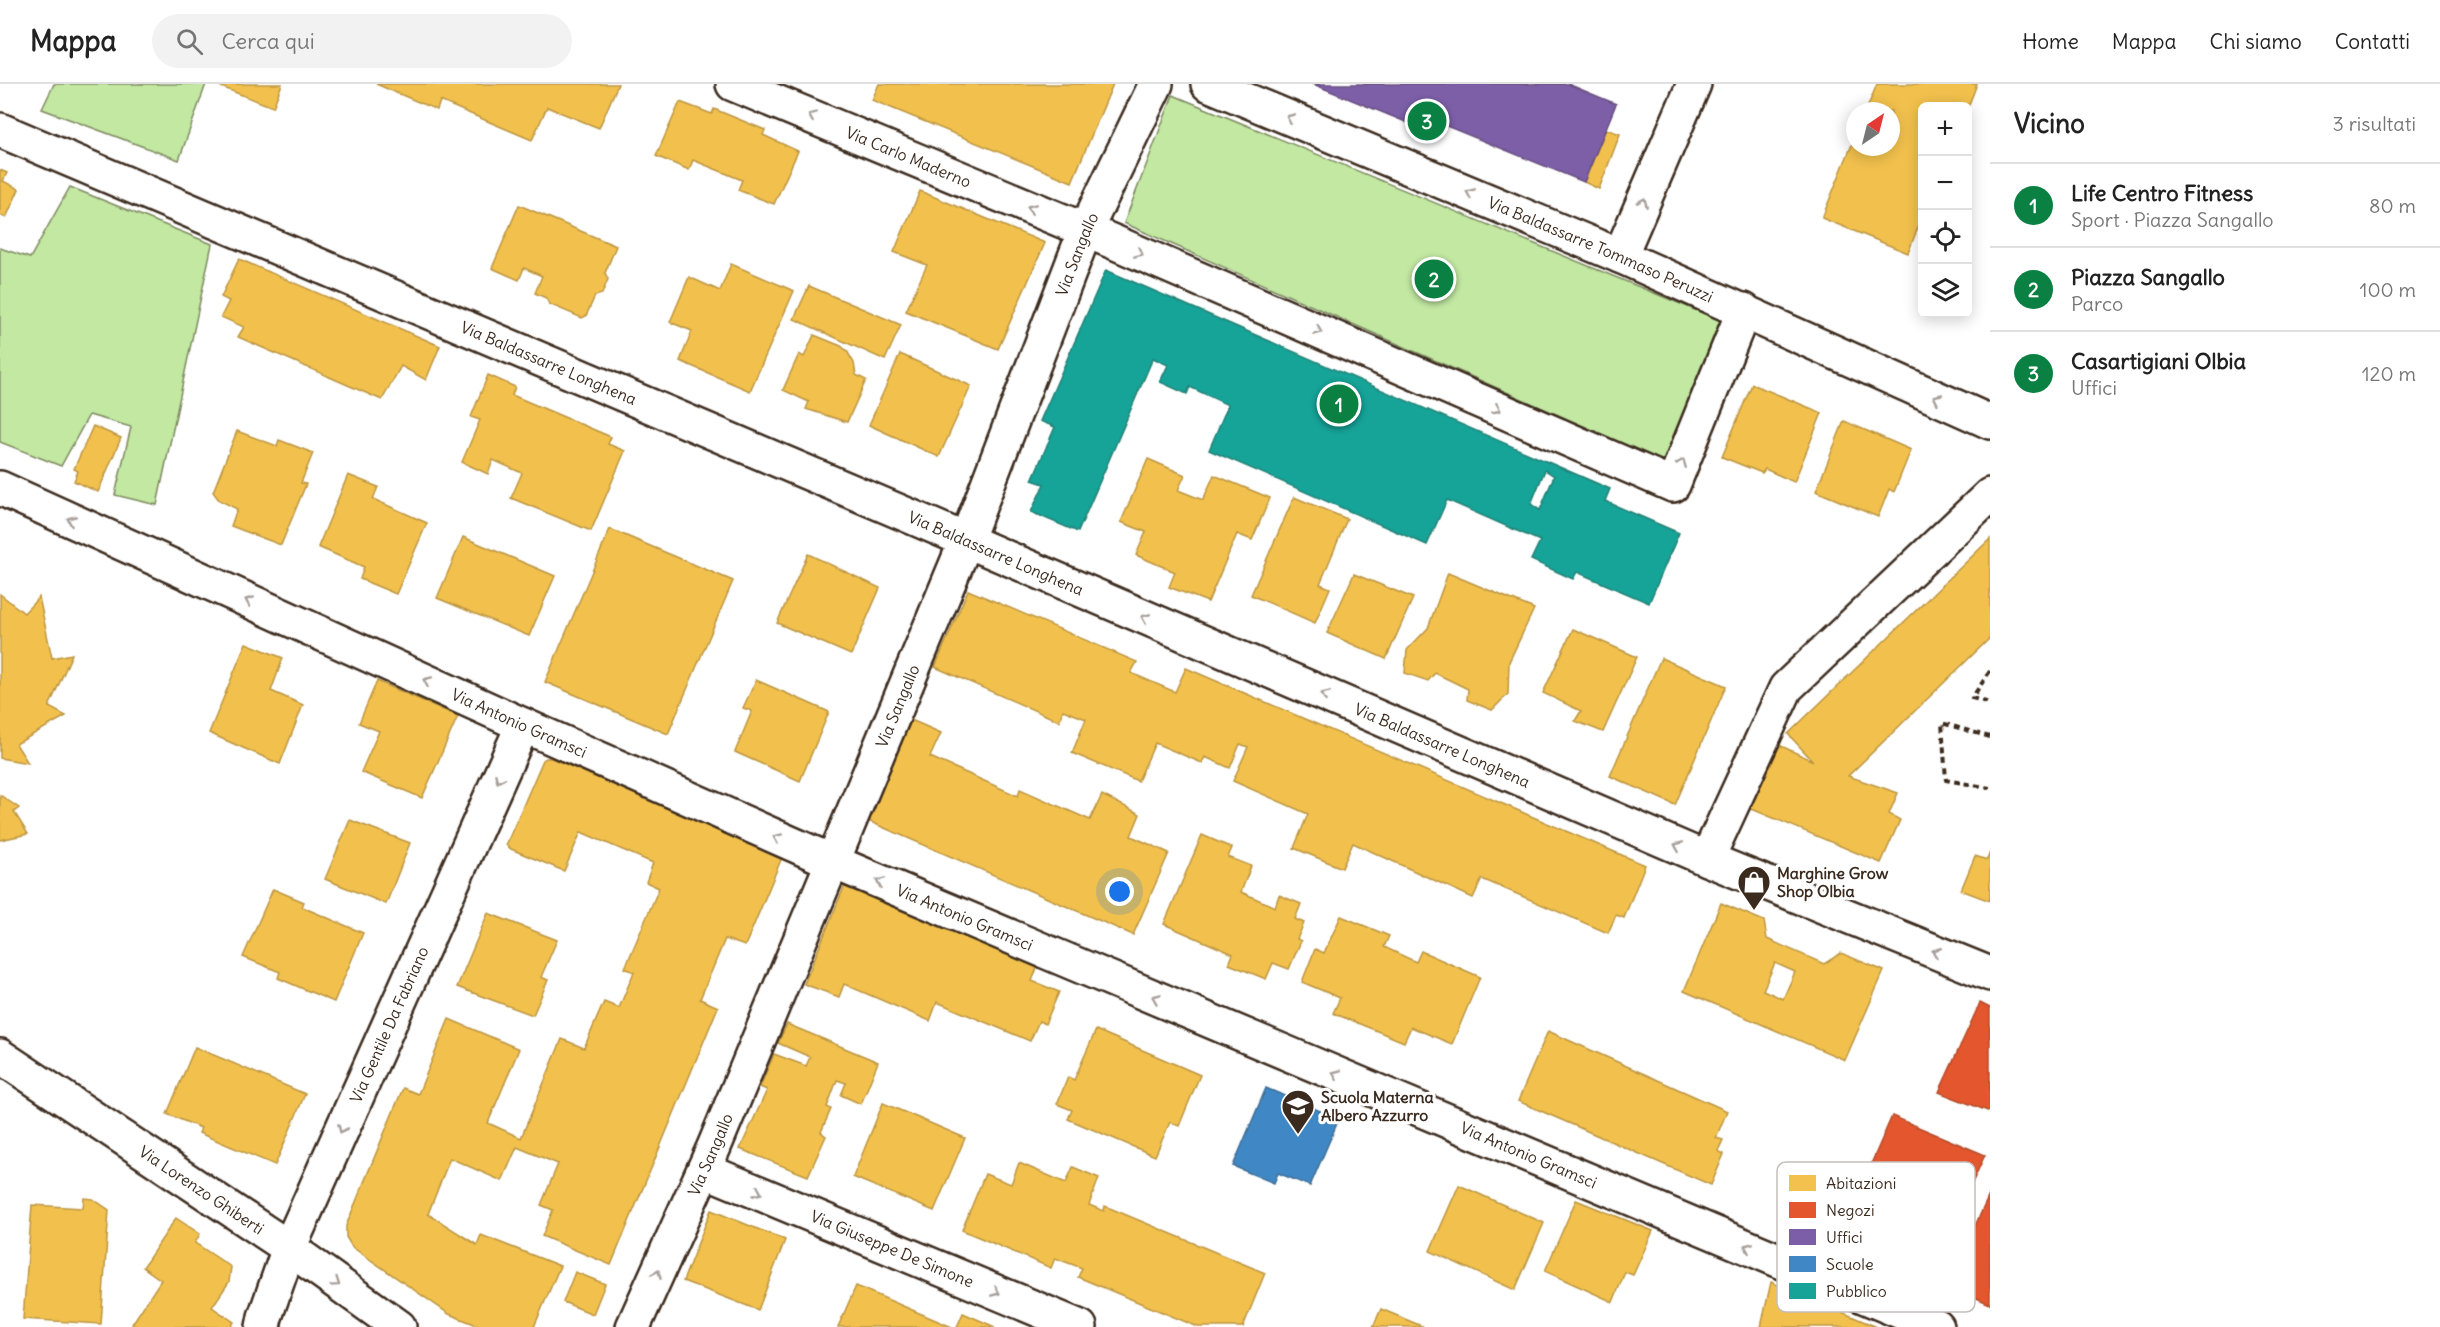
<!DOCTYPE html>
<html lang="it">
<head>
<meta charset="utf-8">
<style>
  body { margin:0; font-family:Delius,sans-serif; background:#f2f2f2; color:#222 }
  .controls { position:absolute; right:18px; top:18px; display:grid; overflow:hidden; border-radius:9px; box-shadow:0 3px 15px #0003 }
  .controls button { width:54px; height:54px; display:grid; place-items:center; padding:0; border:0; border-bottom:2px solid #e0e0e0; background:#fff; color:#222; font:30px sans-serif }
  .compass { position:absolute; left:1846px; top:18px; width:54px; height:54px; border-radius:50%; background:#fff; box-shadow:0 3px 15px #0003; rotate:35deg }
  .you { position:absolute; left:1120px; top:808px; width:21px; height:21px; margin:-15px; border:4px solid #fff; border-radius:50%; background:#1a73e8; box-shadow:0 0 0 9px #1a73e833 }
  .badge { display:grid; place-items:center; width:39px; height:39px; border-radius:50%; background:#0b8043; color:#fff; font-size:20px; font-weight:700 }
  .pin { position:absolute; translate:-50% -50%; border:3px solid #fff; box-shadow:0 2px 6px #0006 }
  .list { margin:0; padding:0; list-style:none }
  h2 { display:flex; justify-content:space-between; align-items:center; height:78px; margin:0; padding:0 24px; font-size:26px }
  h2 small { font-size:20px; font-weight:400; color:#767676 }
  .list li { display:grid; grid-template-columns:39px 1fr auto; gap:18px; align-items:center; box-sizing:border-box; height:84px; padding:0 24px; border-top:2px solid #e0e0e0 }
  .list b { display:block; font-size:22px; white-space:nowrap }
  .list p { margin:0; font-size:20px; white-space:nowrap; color:#767676 }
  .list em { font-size:20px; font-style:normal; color:#767676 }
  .icon { flex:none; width:33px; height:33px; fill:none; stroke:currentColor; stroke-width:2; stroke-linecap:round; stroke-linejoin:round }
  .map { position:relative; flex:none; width:1990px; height:1243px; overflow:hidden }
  header { display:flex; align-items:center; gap:36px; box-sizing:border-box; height:84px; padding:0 30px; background:#fff; border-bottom:2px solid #e0e0e0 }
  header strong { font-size:28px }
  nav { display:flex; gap:33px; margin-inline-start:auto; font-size:21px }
  .search { width:420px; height:54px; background:#f2f2f2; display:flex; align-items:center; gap:15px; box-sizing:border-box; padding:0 21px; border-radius:33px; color:#767676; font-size:22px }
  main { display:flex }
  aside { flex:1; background:#fff }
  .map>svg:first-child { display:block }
  .green { fill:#c2e8a2; stroke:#7e8960; stroke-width:1.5 }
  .homes { fill:#f2c14e; stroke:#bb9440; stroke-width:1.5; fill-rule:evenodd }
  .shops { fill:#e4572e; stroke:#b14a29; stroke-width:1.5 }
  .offices { fill:#7b5ea7; stroke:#684e7e; stroke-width:1.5 }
  .schools { fill:#3f88c5; stroke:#3e6c93; stroke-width:1.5 }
  .public { fill:#17a398; stroke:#227f73; stroke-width:1.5; fill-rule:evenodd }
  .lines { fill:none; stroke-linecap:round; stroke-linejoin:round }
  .minor-casing { stroke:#3b2a1e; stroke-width:38 }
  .path { stroke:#3b2a1e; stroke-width:4; stroke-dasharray:6 4.5; stroke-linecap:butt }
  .minor { stroke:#fff; stroke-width:33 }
  .oneway { stroke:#a79f9a }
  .labels { text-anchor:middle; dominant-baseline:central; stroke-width:6; stroke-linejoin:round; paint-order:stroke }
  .street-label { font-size:16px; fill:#3b2a1e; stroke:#fff }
  .poi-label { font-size:16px; font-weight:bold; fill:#3b2a1e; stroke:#fff; text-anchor:start }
  .key { fill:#fff; stroke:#c4bfbc; stroke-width:1.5 }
  .key-label { font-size:16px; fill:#3b2a1e }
</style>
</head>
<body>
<header>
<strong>Mappa</strong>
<div class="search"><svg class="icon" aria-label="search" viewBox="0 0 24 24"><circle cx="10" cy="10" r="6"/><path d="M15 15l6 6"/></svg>Cerca qui</div>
<nav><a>Home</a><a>Mappa</a><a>Chi siamo</a><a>Contatti</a></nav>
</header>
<main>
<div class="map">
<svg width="1990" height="1243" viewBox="0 0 1990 1243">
  <rect width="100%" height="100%" fill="#fff"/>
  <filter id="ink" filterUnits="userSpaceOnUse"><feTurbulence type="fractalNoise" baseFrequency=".0167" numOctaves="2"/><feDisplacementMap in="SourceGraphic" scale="12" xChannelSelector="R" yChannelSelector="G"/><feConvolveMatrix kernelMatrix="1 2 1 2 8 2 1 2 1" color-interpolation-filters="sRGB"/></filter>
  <g filter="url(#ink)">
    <g class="green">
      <polygon points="54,0 206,0 179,76 42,25"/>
      <polygon points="1173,11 1722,237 1667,379 1124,139"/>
      <polygon points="70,103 212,160 157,421 115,411 131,343 89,331 61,382 0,358 0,164 30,174"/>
    </g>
    <g class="homes">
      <polygon points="223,0 282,0 273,23 221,3"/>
      <polygon points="376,0 618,0 599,44 547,23 532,56 440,17 437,26"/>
      <polygon points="879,0 1113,0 1072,98 872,16"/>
      <polygon points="1877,0 1977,0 1968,23 1922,22 1922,133 1908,169 1822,134 1855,53 1855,63 1891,63 1891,27 1866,27"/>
      <polygon points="680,18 712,30 714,25 765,46 763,51 798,67 774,120 738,106 742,96 693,76 689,86 656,72"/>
      <polygon points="1606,45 1620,50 1599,105 1584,98"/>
      <polygon points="0,86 7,89 3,97 19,105 6,134 0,131"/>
      <polygon points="920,107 1045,159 998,265 906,227 927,181 894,168"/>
      <polygon points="519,121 616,162 605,189 608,195 602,210 595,212 586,232 582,234 549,220 546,214 535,209 542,192 524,184 519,196 492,184"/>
      <polygon points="239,175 440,262 426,296 401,282 382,316 238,253 244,243 221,233 229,217 221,213"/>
      <polygon points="731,180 794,207 750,307 680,277 692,247 670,238 689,193 720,207"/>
      <polygon points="809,202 901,241 885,276 794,235"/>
      <polygon points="814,251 841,262 847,267 854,279 856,291 866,296 847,338 806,325 809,318 783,306 799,270 804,273"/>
      <polygon points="900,270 971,302 939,373 869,341"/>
      <polygon points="488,291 515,303 512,311 611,353 608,360 625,367 591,447 511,414 522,389 493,376 488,390 462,378 480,336 471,333"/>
      <polygon points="1752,300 1822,329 1794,398 1765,385 1762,389 1722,373"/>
      <polygon points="1844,337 1911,366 1894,408 1889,405 1878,433 1816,407"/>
      <polygon points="93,342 121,354 98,408 74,397 78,387 74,385"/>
      <polygon points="237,347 277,362 279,356 313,369 301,399 306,400 281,461 231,442 237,425 219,416 213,408"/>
      <polygon points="1148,375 1185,391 1178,406 1203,416 1214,391 1270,414 1252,456 1237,450 1208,518 1169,503 1175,488 1136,471 1146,448 1121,438"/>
      <polygon points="348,391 378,403 373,415 427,439 396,510 360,495 364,483 318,463"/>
      <polygon points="1294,413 1347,435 1320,500 1330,504 1315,539 1251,511"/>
      <polygon points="610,445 733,497 668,650 545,598"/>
      <polygon points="463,453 555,492 529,552 437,514"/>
      <polygon points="1990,455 1990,554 1848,692 1898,709 1889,730 1900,736 1881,779 1747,723 1773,658 1813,677 1788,650"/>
      <polygon points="808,470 880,504 851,571 777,539"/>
      <polygon points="1448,489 1534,525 1509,578 1508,610 1492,626 1467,616 1468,605 1435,589 1428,597 1405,589 1407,566 1428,544"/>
      <polygon points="1354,490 1413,514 1386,575 1327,549"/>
      <polygon points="968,506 1137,578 1131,589 1175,608 1186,584 1645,781 1624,834 1616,831 1608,849 1482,795 1473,814 1353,759 1342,784 1294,764 1308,730 1233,697 1248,663 1240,660 1230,684 1205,673 1202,679 1155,659 1138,697 1072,669 1086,635 1063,626 1059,637 935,583"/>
      <polygon points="0,510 24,529 39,513 52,574 72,570 49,623 66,632 16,660 28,679 0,674"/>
      <polygon points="1573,545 1637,573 1603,648 1575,637 1581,627 1543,609"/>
      <polygon points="246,559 283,574 271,607 303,621 280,680 209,649"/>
      <polygon points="1661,574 1726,602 1675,721 1610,692"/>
      <polygon points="756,596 829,628 800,697 735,668 752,627 743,624"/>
      <polygon points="377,597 458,632 422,714 361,688 379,647 359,639"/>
      <polygon points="911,636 941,649 930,673 1018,712 1020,705 1090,736 1102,711 1140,730 1131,752 1169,769 1133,851 866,736"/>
      <polygon points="546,674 551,674 659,720 660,717 783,771 745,862 725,855 700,915 718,923 611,1181 542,1152 553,1126 541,1121 558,1080 517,1063 502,1097 450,1074 428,1130 477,1161 481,1151 560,1182 534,1243 482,1243 449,1230 352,1163 346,1153 346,1142 403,1004 418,1010 449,935 519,965 488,1039 521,1054 562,955 584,964 604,918 619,924 634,888 625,884 659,804 646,798 653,779 581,748 564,787 511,765 506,761 543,676"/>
      <polygon points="0,711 19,724 14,728 28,750 0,756"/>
      <polygon points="350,736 410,759 386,820 325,795"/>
      <polygon points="1202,751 1232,764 1228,773 1251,782 1241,808 1275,823 1279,811 1301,820 1295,835 1304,839 1297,855 1301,857 1289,885 1273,879 1266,895 1229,880 1233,870 1164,840"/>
      <polygon points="1990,768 1990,817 1961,806 1975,772 1987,776"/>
      <polygon points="845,801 1037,884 1032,897 1059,908 1045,940 1039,937 1030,957 937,918 930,937 844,900 839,913 804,900"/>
      <polygon points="273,805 304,818 302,823 363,849 334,918 278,894 280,888 243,873"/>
      <path d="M1721,819L1764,837L1767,855L1824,880L1841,869L1884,887L1845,976L1684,907ZM1775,879L1795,888L1783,915L1763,906Z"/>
      <polygon points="488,829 557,856 541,893 548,896 533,931 457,903"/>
      <polygon points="1341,832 1389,852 1384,863 1416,878 1421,867 1480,893 1452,960 1411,943 1404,958 1333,929 1340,914 1302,898 1315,865 1324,869"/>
      <polygon points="787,940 878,978 861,1020 841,1011 846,999 837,996 827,1023 831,1025 821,1048 826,1052 808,1092 740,1065 767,1006 760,1003 774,970 806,982 810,973 778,959"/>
      <polygon points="1096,946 1200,991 1179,1042 1170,1038 1155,1072 1068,1035 1072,1026 1057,1020 1068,993 1074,996"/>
      <polygon points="1548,947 1727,1027 1716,1054 1723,1056 1718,1067 1724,1070 1711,1101 1518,1017"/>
      <polygon points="195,963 305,1010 275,1081 199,1049 201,1044 167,1030"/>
      <polygon points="883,1019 965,1054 934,1127 853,1093"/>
      <polygon points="1019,1079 1066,1099 1073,1083 1099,1094 1089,1121 1104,1127 1105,1122 1265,1189 1243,1243 1198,1243 1078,1193 1082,1184 1055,1174 1051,1184 962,1146 985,1090 1011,1100"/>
      <polygon points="1459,1101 1544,1139 1515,1206 1430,1167"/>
      <polygon points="84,1114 93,1115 109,1126 101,1240 23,1235 32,1121 83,1124"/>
      <polygon points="1576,1116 1653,1147 1633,1191 1625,1188 1613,1218 1545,1187"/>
      <polygon points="711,1126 785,1156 758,1226 683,1197"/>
      <polygon points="176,1134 200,1150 195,1159 231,1183 229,1198 212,1223 234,1238 231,1243 137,1243 132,1240 161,1196 143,1183"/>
      <polygon points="575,1188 605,1200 593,1230 563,1218"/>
      <polygon points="1771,1198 1877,1243 1761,1243"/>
      <polygon points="856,1202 952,1243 838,1243"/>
      <polygon points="1381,1225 1424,1243 1373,1243"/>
      <polygon points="963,1229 995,1243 957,1243"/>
    </g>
    <g class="shops">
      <polygon points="1980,919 1990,924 1990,1028 1939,1008"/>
      <polygon points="1892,1032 1985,1071 1955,1136 1974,1144 1990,1109 1990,1220 1932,1194 1935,1187 1898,1172 1896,1179 1866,1166 1884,1123 1857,1112"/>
    </g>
    <polygon class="offices" points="1313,0 1568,0 1616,20 1584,98 1439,39 1435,50"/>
    <polygon class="schools" points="1266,1004 1339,1035 1310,1102 1278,1089 1274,1099 1233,1082"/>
    <path class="public" d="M1106,186L1610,405L1605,417L1679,449L1649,519L1577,488L1573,495L1531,476L1540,457L1447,416L1427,461L1209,366L1228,321L1190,303L1187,310L1160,298L1168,281L1153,274L1078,448L1031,428L1044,400L1032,396L1055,343L1040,337ZM1545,386L1554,392L1540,426L1531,420Z"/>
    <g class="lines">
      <defs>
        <g id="minor">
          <path id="s1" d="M733,0L1116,159L1673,401L1744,226"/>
          <path id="s2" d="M1208,0L1620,172L1990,338"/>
          <path id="s3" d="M0,46L912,433L1707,775L1990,890"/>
          <polyline points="1620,172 1694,0"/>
          <path id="s4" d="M0,404L523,641L831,777L1937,1243"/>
          <polyline points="1707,775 1786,604 1990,411"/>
          <path id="s5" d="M0,972L289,1164L399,1243"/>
          <path id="s6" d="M704,1086L1080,1243"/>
          <path id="s7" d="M263,1243L265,1233L289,1164L523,641"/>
          <path id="s8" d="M633,1243L714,1063L966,457L1085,147L1156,0"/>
        </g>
      </defs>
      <use href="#minor" class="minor-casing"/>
      <g class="path">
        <polyline points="1990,587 1972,614 1990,619"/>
        <polyline points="1990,653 1942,639 1946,696 1990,704"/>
      </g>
      <use href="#minor" class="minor"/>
    </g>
    <defs><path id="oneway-chevron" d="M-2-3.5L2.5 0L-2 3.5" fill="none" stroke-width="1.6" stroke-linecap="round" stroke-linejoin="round" transform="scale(1.5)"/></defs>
    <g class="oneway">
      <use href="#oneway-chevron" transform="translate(812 32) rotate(-157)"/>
      <use href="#oneway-chevron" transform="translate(1290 34) rotate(-157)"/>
      <use href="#oneway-chevron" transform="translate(1470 109) rotate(-157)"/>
      <use href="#oneway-chevron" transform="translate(1643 118) rotate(-67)"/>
      <use href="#oneway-chevron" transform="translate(1031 124) rotate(-157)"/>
      <use href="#oneway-chevron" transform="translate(1139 169) rotate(23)"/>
      <use href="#oneway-chevron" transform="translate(1318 247) rotate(23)"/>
      <use href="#oneway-chevron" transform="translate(1937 314) rotate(-155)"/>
      <use href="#oneway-chevron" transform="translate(1497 325) rotate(23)"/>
      <use href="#oneway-chevron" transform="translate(1682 379) rotate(-68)"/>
      <use href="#oneway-chevron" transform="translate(71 436) rotate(-156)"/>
      <use href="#oneway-chevron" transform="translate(249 517) rotate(-156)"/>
      <use href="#oneway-chevron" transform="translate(1145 534) rotate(-157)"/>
      <use href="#oneway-chevron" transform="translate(427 597) rotate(-156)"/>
      <use href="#oneway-chevron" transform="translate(1325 611) rotate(-157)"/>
      <use href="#oneway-chevron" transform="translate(499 695) rotate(114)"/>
      <use href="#oneway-chevron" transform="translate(777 754) rotate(-156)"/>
      <use href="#oneway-chevron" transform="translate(1678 762) rotate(-157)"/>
      <use href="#oneway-chevron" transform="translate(880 798) rotate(-157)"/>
      <use href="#oneway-chevron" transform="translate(1936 868) rotate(-158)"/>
      <use href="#oneway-chevron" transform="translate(1156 914) rotate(-157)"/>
      <use href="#oneway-chevron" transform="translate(1336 990) rotate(-157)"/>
      <use href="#oneway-chevron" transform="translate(342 1045) rotate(114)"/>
      <use href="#oneway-chevron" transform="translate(758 1108) rotate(23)"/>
      <use href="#oneway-chevron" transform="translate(1748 1163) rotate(-157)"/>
      <use href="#oneway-chevron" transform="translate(657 1190) rotate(-66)"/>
      <use href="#oneway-chevron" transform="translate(336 1199) rotate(35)"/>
      <use href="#oneway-chevron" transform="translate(996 1208) rotate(23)"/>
    </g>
  </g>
  <defs>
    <symbol id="shop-pin" viewBox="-11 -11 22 30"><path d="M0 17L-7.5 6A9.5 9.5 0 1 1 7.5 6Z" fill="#3b2a1e" stroke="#fff"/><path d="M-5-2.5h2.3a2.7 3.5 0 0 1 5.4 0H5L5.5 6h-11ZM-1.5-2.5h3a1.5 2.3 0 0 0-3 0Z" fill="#fff"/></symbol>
    <symbol id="school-pin" viewBox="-11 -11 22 30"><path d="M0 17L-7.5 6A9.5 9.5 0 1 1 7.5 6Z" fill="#3b2a1e" stroke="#fff"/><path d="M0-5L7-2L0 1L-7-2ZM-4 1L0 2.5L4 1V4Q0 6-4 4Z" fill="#fff"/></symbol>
  </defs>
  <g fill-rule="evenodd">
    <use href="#shop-pin" x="1735" y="779" width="38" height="52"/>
    <use href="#school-pin" x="1279" y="1003" width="38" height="52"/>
  </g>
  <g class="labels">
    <g class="street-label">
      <text stroke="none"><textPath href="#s1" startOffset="190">Via Carlo Maderno</textPath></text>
      <text stroke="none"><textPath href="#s2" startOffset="426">Via Baldassarre Tommaso Peruzzi</textPath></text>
      <text stroke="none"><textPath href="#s8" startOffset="1161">Via Sangallo</textPath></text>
      <text stroke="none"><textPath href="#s3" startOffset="596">Via Baldassarre Longhena</textPath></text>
      <text stroke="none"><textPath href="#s3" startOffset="1082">Via Baldassarre Longhena</textPath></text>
      <text stroke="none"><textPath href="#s8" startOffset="675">Via Sangallo</textPath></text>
      <text stroke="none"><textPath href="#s4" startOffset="570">Via Antonio Gramsci</textPath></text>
      <text stroke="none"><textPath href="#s3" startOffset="1568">Via Baldassarre Longhena</textPath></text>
      <text stroke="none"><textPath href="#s4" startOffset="1056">Via Antonio Gramsci</textPath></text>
      <text stroke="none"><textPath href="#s7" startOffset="328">Via Gentile Da Fabriano</textPath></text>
      <text stroke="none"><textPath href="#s8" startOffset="189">Via Sangallo</textPath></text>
      <text stroke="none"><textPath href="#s4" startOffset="1668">Via Antonio Gramsci</textPath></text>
      <text stroke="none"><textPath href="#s5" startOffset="242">Via Lorenzo Ghiberti</textPath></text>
      <text stroke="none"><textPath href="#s6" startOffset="204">Via Giuseppe De Simone</textPath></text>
    </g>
    <g class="poi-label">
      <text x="1777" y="789">Marghine Grow<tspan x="1777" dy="18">Shop Olbia</tspan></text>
      <text x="1321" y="1013">Scuola Materna<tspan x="1321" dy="18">Albero Azzurro</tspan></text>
    </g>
  </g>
  <rect x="1777" y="1078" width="198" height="150" rx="9" class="key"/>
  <rect x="1789" y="1091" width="27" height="16" fill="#f2c14e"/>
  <rect x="1789" y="1118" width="27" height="16" fill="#e4572e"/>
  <rect x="1789" y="1145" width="27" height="16" fill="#7b5ea7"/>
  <rect x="1789" y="1172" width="27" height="16" fill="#3f88c5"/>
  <rect x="1789" y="1199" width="27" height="16" fill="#17a398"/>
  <g class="key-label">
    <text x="1826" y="1105">Abitazioni</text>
    <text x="1826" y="1132">Negozi</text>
    <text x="1826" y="1159">Uffici</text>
    <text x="1826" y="1186">Scuole</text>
    <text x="1826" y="1213">Pubblico</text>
  </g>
</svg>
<div class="controls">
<button>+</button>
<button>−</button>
<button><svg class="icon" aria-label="locate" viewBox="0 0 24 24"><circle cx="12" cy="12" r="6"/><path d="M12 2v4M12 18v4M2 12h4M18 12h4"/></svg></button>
<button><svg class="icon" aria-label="layers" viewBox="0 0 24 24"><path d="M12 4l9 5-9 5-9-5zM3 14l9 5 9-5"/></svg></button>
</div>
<svg class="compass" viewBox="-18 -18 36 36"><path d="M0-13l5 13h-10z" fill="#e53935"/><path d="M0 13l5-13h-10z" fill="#767676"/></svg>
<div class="you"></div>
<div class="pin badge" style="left:1339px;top:320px">1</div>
<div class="pin badge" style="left:1434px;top:195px">2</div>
<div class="pin badge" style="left:1427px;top:37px">3</div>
</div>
<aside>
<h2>Vicino<small>3 risultati</small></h2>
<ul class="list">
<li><span class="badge">1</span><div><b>Life Centro Fitness</b><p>Sport · Piazza Sangallo</p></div><em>80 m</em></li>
<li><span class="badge">2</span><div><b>Piazza Sangallo</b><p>Parco</p></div><em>100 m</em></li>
<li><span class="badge">3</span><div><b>Casartigiani Olbia</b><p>Uffici</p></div><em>120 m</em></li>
</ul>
</aside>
</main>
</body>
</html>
